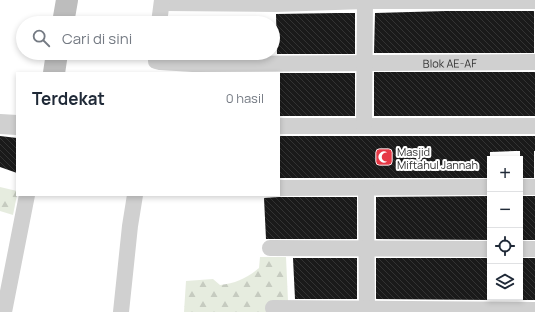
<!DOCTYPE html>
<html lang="id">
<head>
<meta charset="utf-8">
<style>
  body { margin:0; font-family:Manrope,sans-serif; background:#f6f6f7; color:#1f2937 }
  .controls { position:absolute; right:12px; bottom:12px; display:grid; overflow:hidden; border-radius:0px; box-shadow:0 2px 6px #0003 }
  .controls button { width:36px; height:36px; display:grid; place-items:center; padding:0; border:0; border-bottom:1px solid #e0e1e3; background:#fff; color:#1f2937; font:20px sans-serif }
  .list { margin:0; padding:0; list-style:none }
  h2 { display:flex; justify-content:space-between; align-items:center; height:52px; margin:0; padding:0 16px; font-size:17px }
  h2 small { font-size:13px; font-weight:400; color:#747a83 }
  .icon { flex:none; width:22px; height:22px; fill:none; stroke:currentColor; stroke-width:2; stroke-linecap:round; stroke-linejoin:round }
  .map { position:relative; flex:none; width:535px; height:312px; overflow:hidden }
  .search { position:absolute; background:#fff; box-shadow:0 2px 6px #0003; left:16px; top:16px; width:264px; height:44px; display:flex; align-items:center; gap:10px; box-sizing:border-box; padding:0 14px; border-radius:22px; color:#747a83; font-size:15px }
  .panel { position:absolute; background:#fff; box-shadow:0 2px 6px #0003; left:16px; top:72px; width:264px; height:124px; border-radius:0px }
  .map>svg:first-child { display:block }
  .forest { fill:url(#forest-firs) }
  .building { fill:url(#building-back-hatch) }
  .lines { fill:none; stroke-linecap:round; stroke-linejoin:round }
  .minor { stroke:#d0d0d0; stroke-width:16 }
  .tertiary { stroke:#d0d0d0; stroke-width:20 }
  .secondary { stroke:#bdbdbd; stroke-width:22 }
  .labels { text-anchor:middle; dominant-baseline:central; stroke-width:4; stroke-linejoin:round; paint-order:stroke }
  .street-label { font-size:11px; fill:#333; stroke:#fff }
  .poi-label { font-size:11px; fill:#333; stroke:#fff; text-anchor:start }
</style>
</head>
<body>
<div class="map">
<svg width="535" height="312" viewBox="0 0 535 312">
  <defs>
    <pattern id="forest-firs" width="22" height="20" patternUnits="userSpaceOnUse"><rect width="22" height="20" fill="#e6ecdf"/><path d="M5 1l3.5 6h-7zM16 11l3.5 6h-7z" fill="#c6cbc0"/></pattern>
    <pattern id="building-back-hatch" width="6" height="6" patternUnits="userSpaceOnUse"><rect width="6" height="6" fill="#1a1a1a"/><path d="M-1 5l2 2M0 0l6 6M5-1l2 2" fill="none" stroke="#333"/></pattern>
  </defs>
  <rect width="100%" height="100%" fill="#fff"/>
  <g class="forest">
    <polygon points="0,187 17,191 17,195 13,215 0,211"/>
    <path d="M260,257H286L288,301L280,312H184L186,281L213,279L220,285C236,283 247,278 259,268Z"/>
  </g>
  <g class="building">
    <polygon points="446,11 534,11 534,53 374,53 375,13"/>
    <polygon points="337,13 355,13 355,54 277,54 276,14"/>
    <rect x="374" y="72" width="161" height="44"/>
    <rect x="279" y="73" width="76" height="43"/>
    <polygon points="0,136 17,138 17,173 0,167"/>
    <polygon points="279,136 535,136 535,151 534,151 534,178 520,178 520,151 515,151 490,152 490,178 279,178"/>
    <polygon points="490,196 490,240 376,239 376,197"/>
    <rect x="520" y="196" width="15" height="44"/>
    <polygon points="279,197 357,197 357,239 266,239 264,198"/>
    <polygon points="293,258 357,258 357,299 295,299"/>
    <polygon points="376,258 490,258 490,300 376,299"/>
    <rect x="520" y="258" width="15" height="42"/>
  </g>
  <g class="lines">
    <g class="minor">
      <polyline points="162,3 276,4 365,1 535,1"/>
      <polyline points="159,23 162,0"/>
      <path id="s1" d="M156,53V61L160,62L193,64L535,62"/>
      <polyline points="279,126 535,126"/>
      <polyline points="364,126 365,0"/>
      <polyline points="520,187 535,187"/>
      <polyline points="279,188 490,187"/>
      <polyline points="366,188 367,312"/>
      <polyline points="270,248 490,249"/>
      <polyline points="520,249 535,249"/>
      <polyline points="273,308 535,310"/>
      <polyline points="4,312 27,195"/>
      <polyline points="121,312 130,226 135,195"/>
    </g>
    <polyline class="tertiary" points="0,124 17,125"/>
    <g class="secondary">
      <polyline points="63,23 67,0"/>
      <polyline points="54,73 57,53"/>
    </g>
  </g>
  <defs>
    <symbol id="mosque-square" viewBox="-11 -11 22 22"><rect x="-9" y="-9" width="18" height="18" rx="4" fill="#e63946" stroke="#fff"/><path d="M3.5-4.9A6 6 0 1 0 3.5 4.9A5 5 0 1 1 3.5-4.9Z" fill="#fff"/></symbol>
  </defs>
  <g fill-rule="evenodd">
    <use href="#mosque-square" x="374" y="147" width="20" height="20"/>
  </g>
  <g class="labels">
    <g class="street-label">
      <text stroke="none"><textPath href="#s1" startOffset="302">Blok AE-AF</textPath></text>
    </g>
    <g class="poi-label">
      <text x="397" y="151">Masjid<tspan x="397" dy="13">Miftahul Jannah</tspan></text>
    </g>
  </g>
</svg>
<div class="controls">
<button>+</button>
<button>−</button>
<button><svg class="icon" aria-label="locate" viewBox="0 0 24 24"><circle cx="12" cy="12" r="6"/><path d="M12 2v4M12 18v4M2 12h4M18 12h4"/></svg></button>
<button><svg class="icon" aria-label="layers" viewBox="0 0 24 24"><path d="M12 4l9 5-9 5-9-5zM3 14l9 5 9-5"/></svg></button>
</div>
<div class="search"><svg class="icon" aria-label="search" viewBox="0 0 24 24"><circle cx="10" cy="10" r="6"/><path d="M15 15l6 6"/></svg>Cari di sini</div>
<section class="panel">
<h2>Terdekat<small>0 hasil</small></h2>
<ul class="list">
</ul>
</section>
</div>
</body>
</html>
